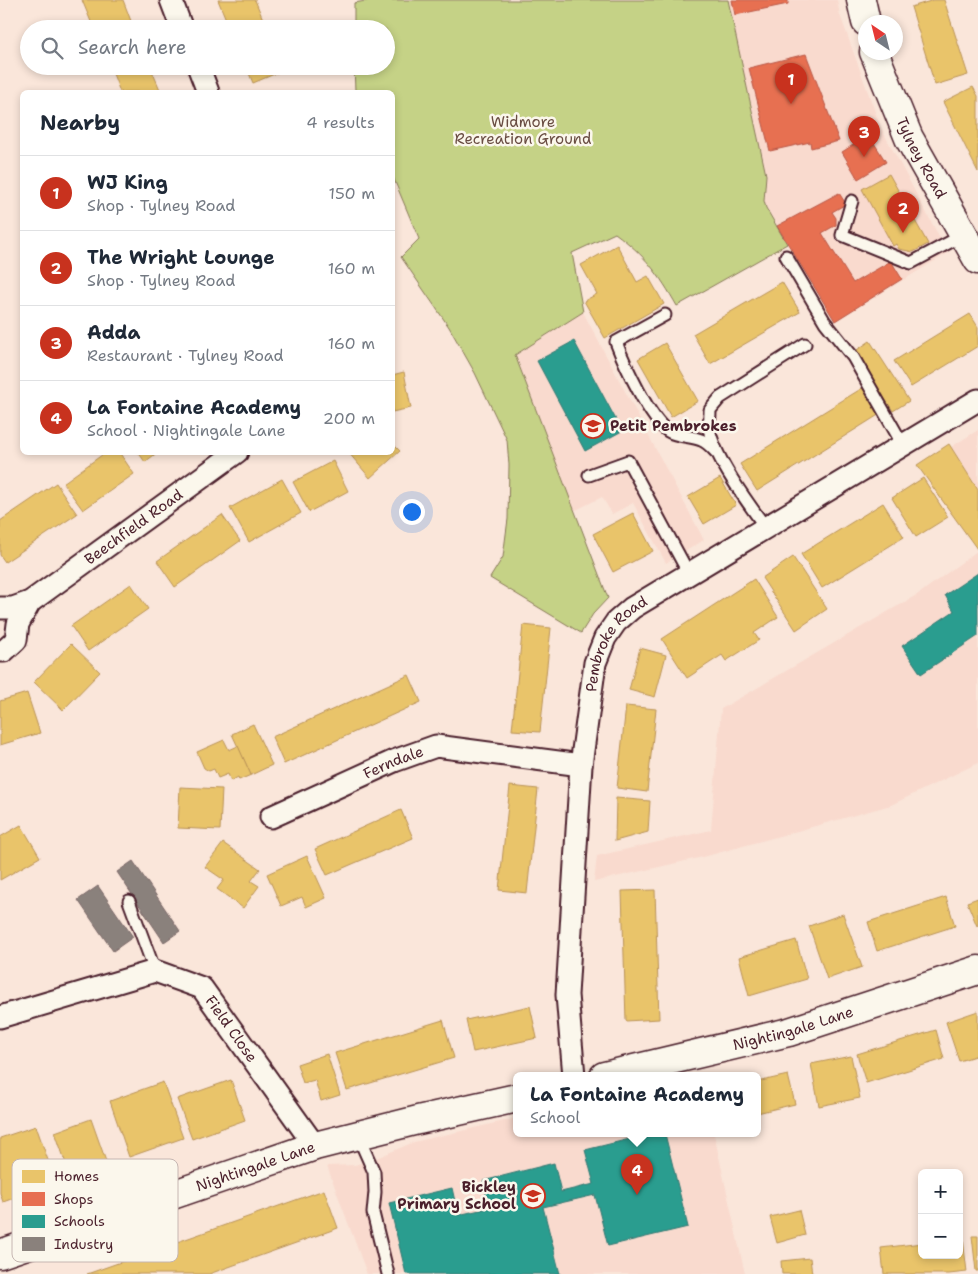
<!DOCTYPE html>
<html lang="en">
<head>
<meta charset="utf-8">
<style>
  body { margin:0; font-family:"Shantell Sans",sans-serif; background:#f2f2f3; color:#1f2937 }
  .controls { position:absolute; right:15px; bottom:15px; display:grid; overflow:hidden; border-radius:8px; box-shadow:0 2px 8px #0003 }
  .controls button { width:45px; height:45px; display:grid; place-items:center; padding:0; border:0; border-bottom:1px solid #e0e1e3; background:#fff; color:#1f2937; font:25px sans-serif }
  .compass { position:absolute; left:858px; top:15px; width:45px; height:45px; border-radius:50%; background:#fff; box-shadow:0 2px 8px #0003; rotate:325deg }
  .you { position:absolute; left:411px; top:511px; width:18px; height:18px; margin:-12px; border:4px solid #fff; border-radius:50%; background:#1a73e8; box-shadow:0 0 0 8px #1a73e833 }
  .badge { display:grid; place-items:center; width:32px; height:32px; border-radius:50%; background:#c8321e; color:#fff; font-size:16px; font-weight:700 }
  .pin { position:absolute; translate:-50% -41px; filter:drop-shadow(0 1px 2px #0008) }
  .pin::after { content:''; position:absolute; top:26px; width:18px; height:15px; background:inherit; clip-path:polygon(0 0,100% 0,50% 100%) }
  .popup { position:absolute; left:513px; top:1072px; width:248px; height:65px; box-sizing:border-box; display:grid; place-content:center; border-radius:8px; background:#fff; filter:drop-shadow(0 1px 4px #0005); font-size:16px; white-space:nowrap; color:#747a83 }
  .popup b { font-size:19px; color:#1f2937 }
  .popup::after { content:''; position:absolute; left:50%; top:100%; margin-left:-10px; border:10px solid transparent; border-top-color:#fff }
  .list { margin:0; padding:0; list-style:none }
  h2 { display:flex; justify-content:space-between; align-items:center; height:65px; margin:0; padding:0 20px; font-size:21px }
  h2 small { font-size:16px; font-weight:400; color:#747a83 }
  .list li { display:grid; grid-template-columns:32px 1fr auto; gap:15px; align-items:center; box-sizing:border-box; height:75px; padding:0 20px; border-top:1px solid #e0e1e3 }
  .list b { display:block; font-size:19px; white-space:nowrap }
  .list p { margin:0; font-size:16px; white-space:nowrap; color:#747a83 }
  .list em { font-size:16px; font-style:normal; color:#747a83 }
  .icon { flex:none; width:28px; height:28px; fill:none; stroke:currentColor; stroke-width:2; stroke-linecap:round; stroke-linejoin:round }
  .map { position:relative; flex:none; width:978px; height:1274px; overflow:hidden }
  .search { position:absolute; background:#fff; box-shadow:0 2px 8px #0003; left:20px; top:20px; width:375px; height:55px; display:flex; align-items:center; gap:12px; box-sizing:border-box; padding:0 18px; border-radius:28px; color:#747a83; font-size:19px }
  .panel { position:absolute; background:#fff; box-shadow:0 2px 8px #0003; left:20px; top:90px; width:375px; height:365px; border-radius:8px }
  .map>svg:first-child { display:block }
  .built { fill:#f9dace }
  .green { fill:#c5d286; stroke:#887858 }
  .homes { fill:#e9c46a; stroke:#b99257 }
  .shops { fill:#e76f51; stroke:#b85746 }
  .schools { fill:#2a9d8f; stroke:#347771 }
  .industry { fill:#8a817c; stroke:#776464 }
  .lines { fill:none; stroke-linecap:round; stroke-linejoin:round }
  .lane-casing { stroke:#4a1f2b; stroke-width:15 }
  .street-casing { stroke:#4a1f2b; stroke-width:25 }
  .secondary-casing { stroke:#4a1f2b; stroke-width:31 }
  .lane { stroke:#fbf7ec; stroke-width:11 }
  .street { stroke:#fbf7ec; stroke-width:21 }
  .secondary { stroke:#fbf7ec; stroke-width:28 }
  .labels { text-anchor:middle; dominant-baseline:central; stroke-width:5; stroke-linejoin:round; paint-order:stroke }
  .park-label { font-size:15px; fill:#694c42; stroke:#fbf7ec }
  .street-label { font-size:15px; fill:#4a1f2b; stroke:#fbf7ec }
  .poi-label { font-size:15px; font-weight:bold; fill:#4a1f2b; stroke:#fbf7ec; text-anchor:start }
  .key { fill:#fbf7ec; stroke:#c6b6b2; stroke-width:1 }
  .key-label { font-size:14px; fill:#4a1f2b }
</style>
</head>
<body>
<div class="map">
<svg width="978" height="1274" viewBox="0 0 978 1274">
  <rect width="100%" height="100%" fill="#fae6da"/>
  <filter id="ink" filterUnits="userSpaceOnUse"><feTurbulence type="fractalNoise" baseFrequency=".02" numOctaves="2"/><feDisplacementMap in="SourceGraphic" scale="10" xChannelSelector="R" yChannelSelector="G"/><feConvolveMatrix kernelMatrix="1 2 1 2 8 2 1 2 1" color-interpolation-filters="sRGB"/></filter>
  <g filter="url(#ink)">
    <g class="built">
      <polygon points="728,0 837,0 840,15 881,128 948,253 835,321 766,208 764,201 766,175"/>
      <polygon points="583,312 704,540 666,563 633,503 612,514 602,497 574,511 515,355"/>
      <polygon points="978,430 978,490 951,447"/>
      <polygon points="978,548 978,763 891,805 707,856 594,882 597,856 711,830 721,709 920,593 977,551"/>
      <polygon points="517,1118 517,1134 714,1134 745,1274 367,1274 327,1166 355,1165 379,1157 414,1142"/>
    </g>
    <path class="green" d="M371,0H728L766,175L764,201L766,208L787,244L677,306C659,274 645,255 615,233L572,253L583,312L515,355L608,598L593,614L581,633L490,578L503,557L508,519L509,465L507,440L475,373L449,327L401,257L419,239L393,177L392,92H356L355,90L354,66H386V29H354V3Z"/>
    <g class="homes">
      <polygon points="82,0 123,0 134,29 94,29"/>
      <polygon points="218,0 255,0 267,29 230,29"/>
      <polygon points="934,0 944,0 968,75 935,85 911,7"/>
      <polygon points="110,66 150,66 161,92 120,92"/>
      <polygon points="246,66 282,66 284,70 253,83"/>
      <polygon points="973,87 978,96 978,172 943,102"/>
      <polygon points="889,174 928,244 913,252 899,249 896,244 893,246 862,189"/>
      <polygon points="617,245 637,282 648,276 664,304 605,338 584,301 597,294 581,265"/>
      <polygon points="782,282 800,312 710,364 693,334"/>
      <polygon points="970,314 978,327 978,346 911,387 894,361"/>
      <polygon points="870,341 909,401 893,411 854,352"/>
      <polygon points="665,343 698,401 671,417 638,359"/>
      <polygon points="404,372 411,408 392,412 392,375"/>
      <polygon points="864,387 880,414 757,491 740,464"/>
      <polygon points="392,443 400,451 370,478 348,452 392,452"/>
      <polygon points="949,444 978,490 978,548 977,549 917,465"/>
      <polygon points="106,452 119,452 134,474 83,510 63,483"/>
      <polygon points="138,452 158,452 145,462"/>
      <polygon points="333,461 348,491 309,512 293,482"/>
      <polygon points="720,478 736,505 704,524 688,497"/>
      <polygon points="923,478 948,517 916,537 892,498"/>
      <polygon points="282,479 301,513 249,542 230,508"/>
      <polygon points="56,483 77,514 5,562 0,555 0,521"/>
      <polygon points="883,503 904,537 822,588 801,554"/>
      <polygon points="633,513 653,551 613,572 593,534"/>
      <polygon points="222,515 240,541 175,587 157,561"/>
      <polygon points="793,557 827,609 796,630 762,578"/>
      <polygon points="754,579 778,617 754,633 759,640 726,661 722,655 687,678 662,639"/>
      <polygon points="131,584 148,609 88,651 71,626"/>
      <polygon points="523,625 551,628 540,732 512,730"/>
      <polygon points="71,644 100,672 63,710 34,682"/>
      <polygon points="640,648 666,655 655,697 629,690"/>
      <polygon points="409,675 421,702 284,764 272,737"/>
      <polygon points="27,693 40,733 0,745 0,701"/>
      <polygon points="626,706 656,709 647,792 617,788"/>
      <polygon points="253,724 272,765 251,775 232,734"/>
      <polygon points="224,740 229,750 238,746 251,775 239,780 238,777 231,781 228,774 218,778 214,769 209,771 204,768 197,752"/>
      <polygon points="510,786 538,789 527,893 499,890"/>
      <polygon points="180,787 222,789 220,830 178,828"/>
      <polygon points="616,798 650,801 648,832 615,841"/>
      <polygon points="401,810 413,838 327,875 315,849"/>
      <polygon points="21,825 40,857 0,880 0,837"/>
      <polygon points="223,843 260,869 251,881 259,886 243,908 217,889 224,880 205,867"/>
      <polygon points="307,856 326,898 306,907 302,897 281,906 267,874"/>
      <polygon points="655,890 659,1019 626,1021 622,891"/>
      <polygon points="946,897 955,926 877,951 868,922"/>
      <polygon points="978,898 978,925 977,926 967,902"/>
      <polygon points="843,914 862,967 827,979 809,926"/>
      <polygon points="796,940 807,979 749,996 739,957"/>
      <polygon points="530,1006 537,1038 473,1052 466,1020"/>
      <polygon points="978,1011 978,1055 959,1061 946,1022"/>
      <polygon points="443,1020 454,1058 347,1090 335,1053"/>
      <polygon points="936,1030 944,1059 866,1083 857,1054"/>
      <polygon points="327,1054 340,1095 321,1101 315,1080 303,1083 297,1064"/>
      <polygon points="851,1056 860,1098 819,1106 811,1064"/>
      <polygon points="788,1075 795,1104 757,1113 757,1082"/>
      <polygon points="231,1080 245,1120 192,1139 177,1099"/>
      <polygon points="163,1082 183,1138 129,1157 110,1101"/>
      <polygon points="91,1119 108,1167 72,1181 55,1132"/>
      <polygon points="36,1126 56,1183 3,1202 0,1193 0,1138"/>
      <polygon points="324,1190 338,1228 209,1274 87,1274"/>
      <polygon points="799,1210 805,1235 777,1243 770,1217"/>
      <polygon points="972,1236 978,1236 978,1271 976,1271"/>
      <polygon points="959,1239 963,1239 967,1272 949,1274 884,1274 881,1248 922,1243 922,1255 959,1255"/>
      <polygon points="810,1258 812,1274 782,1274 781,1261"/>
    </g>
    <g class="shops">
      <polygon points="732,0 788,0 788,4 735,15"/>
      <polygon points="806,54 839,141 811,148 810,142 770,151 749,68"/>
      <polygon points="869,135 886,162 858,179 842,152"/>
      <polygon points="839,193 846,204 832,212 836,218 836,225 822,233 853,283 891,261 902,279 835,321 777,226"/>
    </g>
    <g class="schools">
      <polygon points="574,341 622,431 585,451 537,361"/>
      <polygon points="978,573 978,636 921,674 902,646 954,611 945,595"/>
      <polygon points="650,1134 665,1134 688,1227 608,1246 595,1195 543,1207 560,1274 406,1274 389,1203 452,1188 458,1215 489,1208 483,1181 554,1163 561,1192 594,1184 585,1150"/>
    </g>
    <g class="industry">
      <polygon points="133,861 180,931 164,942 117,872"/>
      <polygon points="98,886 133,937 113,951 78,900"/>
    </g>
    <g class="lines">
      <defs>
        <g id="lane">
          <polyline points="852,201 842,235 911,263 963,235"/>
          <polyline points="786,256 825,322 853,357 903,445"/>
          <path d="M665,315L616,342C624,363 650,420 668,431C678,437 691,436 701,440C707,442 712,448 716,452"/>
          <polyline points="589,475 628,461 689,574"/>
          <path d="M766,528C748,503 718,463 710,433C709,426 710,418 710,410L720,398L805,344"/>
          <polyline points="129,901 155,971"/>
          <polyline points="358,1136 374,1172 375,1192 373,1213 388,1274"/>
        </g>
        <g id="street">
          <polyline points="171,0 182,29"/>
          <polyline points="198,66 208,92"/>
          <path id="s1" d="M0,608H13L30,602L237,452"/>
          <polyline points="0,651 4,651 16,640 18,624 30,602"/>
          <path id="s2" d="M271,817L394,761L436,746L581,765"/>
          <path id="s3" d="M0,1017L155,971L202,988L315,1146"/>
          <path id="s4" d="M574,1076L567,995L581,765L595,663L605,638L616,622L632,608L978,400"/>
        </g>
        <g id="secondary">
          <polyline points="861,0 866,22"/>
          <path id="s5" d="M874,52L909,138L978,260"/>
          <path id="s6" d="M604,1076L789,1032L978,970"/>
          <path id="s7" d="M0,1254L315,1146L418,1120L517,1098"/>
        </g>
      </defs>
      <use href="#lane" class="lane-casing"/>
      <use href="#street" class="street-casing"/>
      <use href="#secondary" class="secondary-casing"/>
      <use href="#lane" class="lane"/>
      <use href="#street" class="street"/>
      <use href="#secondary" class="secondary"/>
    </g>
  </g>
  <defs>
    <symbol id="school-ring" viewBox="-11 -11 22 22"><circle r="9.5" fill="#fbf7ec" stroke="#c8321e" stroke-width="1.5"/><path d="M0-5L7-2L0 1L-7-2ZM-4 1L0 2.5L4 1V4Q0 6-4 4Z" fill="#c8321e"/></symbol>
  </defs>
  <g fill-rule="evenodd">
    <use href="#school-ring" x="579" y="412" width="28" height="28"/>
    <use href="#school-ring" x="519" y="1182" width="28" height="28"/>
  </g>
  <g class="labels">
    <g class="park-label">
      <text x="523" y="122">Widmore<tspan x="523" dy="17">Recreation Ground</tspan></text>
    </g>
    <g class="street-label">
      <text stroke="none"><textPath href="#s5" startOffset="116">Tylney Road</textPath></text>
      <text stroke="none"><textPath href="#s1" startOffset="159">Beechfield Road</textPath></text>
      <text stroke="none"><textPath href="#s4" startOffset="442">Pembroke Road</textPath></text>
      <text stroke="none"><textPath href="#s2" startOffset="134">Ferndale</textPath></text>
      <text stroke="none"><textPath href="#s6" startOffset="195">Nightingale Lane</textPath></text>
      <text stroke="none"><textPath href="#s3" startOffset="262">Field Close</textPath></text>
      <text stroke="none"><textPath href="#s7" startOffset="270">Nightingale Lane</textPath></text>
    </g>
    <g class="poi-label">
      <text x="610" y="426">Petit Pembrokes</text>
      <text x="516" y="1187" text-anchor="end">Bickley<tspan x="516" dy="17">Primary School</tspan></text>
    </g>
  </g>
  <rect x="12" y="1159" width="166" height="103" rx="8" class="key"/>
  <rect x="22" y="1170" width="23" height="13" fill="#e9c46a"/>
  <rect x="22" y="1192" width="23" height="14" fill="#e76f51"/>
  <rect x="22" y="1215" width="23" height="13" fill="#2a9d8f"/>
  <rect x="22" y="1237" width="23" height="14" fill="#8a817c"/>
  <g class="key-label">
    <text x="54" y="1181">Homes</text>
    <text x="54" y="1204">Shops</text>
    <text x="54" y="1226">Schools</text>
    <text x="54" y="1249">Industry</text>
  </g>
</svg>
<div class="controls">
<button>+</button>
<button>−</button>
</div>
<svg class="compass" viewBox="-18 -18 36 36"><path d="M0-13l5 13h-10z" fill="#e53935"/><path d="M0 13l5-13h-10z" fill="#747a83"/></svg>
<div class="you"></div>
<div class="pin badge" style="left:791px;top:104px">1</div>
<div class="pin badge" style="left:903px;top:233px">2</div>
<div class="pin badge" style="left:864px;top:157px">3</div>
<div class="pin badge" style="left:637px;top:1195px">4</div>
<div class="popup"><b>La Fontaine Academy</b>School</div>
<div class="search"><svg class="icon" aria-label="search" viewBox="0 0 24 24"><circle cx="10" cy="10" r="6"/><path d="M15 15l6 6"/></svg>Search here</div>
<section class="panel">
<h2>Nearby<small>4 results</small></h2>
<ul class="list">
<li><span class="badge">1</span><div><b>WJ King</b><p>Shop · Tylney Road</p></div><em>150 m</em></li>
<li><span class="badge">2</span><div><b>The Wright Lounge</b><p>Shop · Tylney Road</p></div><em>160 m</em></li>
<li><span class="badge">3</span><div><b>Adda</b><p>Restaurant · Tylney Road</p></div><em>160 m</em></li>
<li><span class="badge">4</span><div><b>La Fontaine Academy</b><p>School · Nightingale Lane</p></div><em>200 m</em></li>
</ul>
</section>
</div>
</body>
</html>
